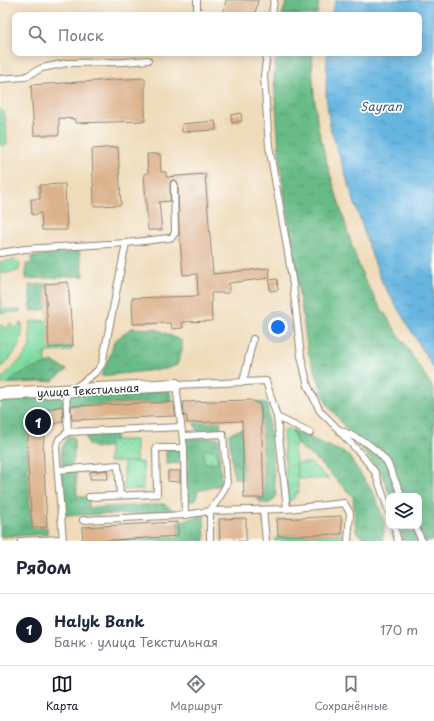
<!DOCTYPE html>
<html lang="ru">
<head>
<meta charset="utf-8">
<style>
  body { margin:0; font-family:"Playpen Sans",sans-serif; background:#f2f2f3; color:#1f2937 }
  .controls { position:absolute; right:12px; bottom:12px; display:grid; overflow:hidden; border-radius:8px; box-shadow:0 2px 10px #0003 }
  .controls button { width:36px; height:36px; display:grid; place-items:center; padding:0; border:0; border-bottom:1px solid #e0e1e3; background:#fff; color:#1f2937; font:20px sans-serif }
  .you { position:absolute; left:278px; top:327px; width:14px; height:14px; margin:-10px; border:3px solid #fff; border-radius:50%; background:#1a73e8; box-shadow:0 0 0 6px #1a73e833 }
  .badge { display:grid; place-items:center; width:26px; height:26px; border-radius:50%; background:#111827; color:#fff; font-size:13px; font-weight:700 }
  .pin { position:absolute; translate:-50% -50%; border:2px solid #fff; box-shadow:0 1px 4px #0006 }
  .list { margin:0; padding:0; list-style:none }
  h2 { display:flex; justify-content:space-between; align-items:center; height:52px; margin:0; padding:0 16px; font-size:17px }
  h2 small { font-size:13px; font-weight:400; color:#747a83 }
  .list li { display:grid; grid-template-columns:26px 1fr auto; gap:12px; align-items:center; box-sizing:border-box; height:72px; padding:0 16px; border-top:1px solid #e0e1e3 }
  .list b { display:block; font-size:15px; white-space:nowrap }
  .list p { margin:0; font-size:13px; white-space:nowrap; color:#747a83 }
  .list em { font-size:13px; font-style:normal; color:#747a83 }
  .icon { flex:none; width:22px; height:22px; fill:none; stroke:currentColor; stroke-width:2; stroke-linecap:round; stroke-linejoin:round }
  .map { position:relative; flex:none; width:434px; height:541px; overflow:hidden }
  .search { position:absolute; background:#fff; box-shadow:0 2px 10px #0003; left:12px; right:12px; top:12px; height:44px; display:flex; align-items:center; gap:10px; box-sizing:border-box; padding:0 14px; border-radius:8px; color:#747a83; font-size:15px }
  .sheet { height:124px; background:#fff }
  nav { display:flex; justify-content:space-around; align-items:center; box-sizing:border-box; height:56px; border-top:1px solid #e0e1e3; background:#fff; font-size:11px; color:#747a83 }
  nav a { display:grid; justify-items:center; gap:2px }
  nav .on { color:#111827 }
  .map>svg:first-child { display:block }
  .grass { fill:url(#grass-tufts); stroke:#568366 }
  .forest { fill:url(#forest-crowns); stroke:#4a7359 }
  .park { fill:url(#park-dots); stroke:#568366 }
  .pitch { fill:#80dba1; stroke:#568366 }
  .water { fill:url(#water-ripples); stroke:#487086 }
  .building { fill:#dcb28d }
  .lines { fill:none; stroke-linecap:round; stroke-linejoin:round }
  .service-casing { stroke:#8d8372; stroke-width:8 }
  .minor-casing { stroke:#8d8372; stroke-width:14 }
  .service { stroke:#fff; stroke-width:6 }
  .minor { stroke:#fff; stroke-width:12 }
  .labels { text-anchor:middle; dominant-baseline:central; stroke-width:3.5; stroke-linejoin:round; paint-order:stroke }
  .street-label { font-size:11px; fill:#2b2b2b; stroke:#fff }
  .water-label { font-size:12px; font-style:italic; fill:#405b6a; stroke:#fff }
</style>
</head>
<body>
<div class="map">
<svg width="434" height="541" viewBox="0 0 434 541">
  <defs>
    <pattern id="grass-tufts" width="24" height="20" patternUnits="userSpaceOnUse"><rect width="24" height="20" fill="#80dba1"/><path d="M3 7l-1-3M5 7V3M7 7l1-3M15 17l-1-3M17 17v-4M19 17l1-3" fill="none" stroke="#6fbc8b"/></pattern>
    <pattern id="forest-crowns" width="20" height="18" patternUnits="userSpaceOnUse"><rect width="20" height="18" fill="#68bb87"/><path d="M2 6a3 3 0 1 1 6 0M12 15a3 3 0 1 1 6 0" fill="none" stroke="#56986f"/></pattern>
    <pattern id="park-dots" width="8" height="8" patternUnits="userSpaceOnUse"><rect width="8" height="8" fill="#80dba1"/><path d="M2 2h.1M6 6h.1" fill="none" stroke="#6fbc8b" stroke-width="1.8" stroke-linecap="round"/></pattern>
    <pattern id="water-ripples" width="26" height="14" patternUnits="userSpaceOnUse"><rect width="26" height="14" fill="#66b5e0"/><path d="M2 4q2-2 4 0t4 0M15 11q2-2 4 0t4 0" fill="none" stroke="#5493b6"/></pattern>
  </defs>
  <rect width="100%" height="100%" fill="#fff"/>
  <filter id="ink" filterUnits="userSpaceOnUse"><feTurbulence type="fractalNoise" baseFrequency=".025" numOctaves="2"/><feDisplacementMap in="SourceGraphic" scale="8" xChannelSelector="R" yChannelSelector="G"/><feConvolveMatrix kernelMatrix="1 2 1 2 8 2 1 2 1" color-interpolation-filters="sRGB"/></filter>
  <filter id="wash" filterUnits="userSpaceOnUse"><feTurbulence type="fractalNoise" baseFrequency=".012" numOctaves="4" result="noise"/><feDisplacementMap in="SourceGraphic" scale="16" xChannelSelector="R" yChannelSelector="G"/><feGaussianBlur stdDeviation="0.9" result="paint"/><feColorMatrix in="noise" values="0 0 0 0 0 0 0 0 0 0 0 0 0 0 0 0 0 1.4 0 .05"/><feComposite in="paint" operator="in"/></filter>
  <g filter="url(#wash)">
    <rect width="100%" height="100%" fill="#efdbba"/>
    <g class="grass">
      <path d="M0,108C8,116 6,134 7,145H0Z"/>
      <polygon points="15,260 19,263 20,267 18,271 0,274 1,309 20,310 19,312 0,313 0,262"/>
      <polygon points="48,320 50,348 73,346 70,351 45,352 48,377 52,381 0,384 0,380 25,355 30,346 30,322"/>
      <path d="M11,323L17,329L20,323H22C23,346 15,353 0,369V324L6,329Z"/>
      <polygon points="286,430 292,430 298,445 294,446 299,493 295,493 295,497 292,500 288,501 283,432"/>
      <polygon points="342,534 342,541 274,541 278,536"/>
    </g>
    <g class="forest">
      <polygon points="287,0 319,0 317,15 282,15"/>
      <polygon points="277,53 313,53 312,64 314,95 318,128 328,167 353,249 364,279 379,305 434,389 434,541 404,541 400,526 419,526 419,496 390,496 382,474 327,404 308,352 280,165 274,77"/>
      <polygon points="79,251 84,276 26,279 26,264 32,263 31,257"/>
      <polygon points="45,284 47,309 31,311 29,285"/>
      <polygon points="132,328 156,329 182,341 182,350 177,365 165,369 101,376 111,353 114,341"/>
      <path d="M53,362L67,370L52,381L9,383C14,378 19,374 25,371C33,367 44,366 53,362Z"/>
      <polygon points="169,390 172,402 61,406 48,409 37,418 28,435 27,452 32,527 47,527 47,534 0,537 0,398"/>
      <polygon points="256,402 267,403 276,497 270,503 262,503 257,499 264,498 261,408 260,405"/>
      <polygon points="220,421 221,430 198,431 193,422"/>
      <polygon points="242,429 244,480 234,478 229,434"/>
      <polygon points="292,430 347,454 375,495 385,525 382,541 371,541 370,538 363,537 356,532 353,497 319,462 298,445"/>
      <polygon points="116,433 115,446 95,448 88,444 85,434"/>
      <polygon points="68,436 74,437 74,460 71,466 62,466 61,450"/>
      <polygon points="219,438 221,485 198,491 195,501 187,501 186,439"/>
      <polygon points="166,448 181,448 181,463 166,464"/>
      <polygon points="76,471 77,495 82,497 89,497 89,508 165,504 177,513 65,515 60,472"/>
      <polygon points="204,515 205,541 99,541 178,536 178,522"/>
    </g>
    <g class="park">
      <rect x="109" y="440" width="27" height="22"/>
      <rect x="204" y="450" width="13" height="13"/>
      <polygon points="296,463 310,463 329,479 298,479"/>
    </g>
    <polygon class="pitch" points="124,462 143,462 143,489 124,490"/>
    <polygon class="water" points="336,0 434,0 434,369 382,282 371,253 330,127 326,96 327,53 419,53 419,15 331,15"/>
    <g id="blocks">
      <g class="building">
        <polygon points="226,0 258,0 255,15 223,15"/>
        <polygon points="145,78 145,121 75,123 75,119 59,118 59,135 34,135 31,85"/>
        <polygon points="241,113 242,121 232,123 231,115"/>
        <polygon points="215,121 216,130 182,132 182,124"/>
        <polygon points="118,147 121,205 94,206 92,149"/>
        <polygon points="147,154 160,154 161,172 166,172 166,177 205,174 213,274 269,268 270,278 229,283 229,293 211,293 212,321 182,322 183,328 172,329 171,323 133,324 132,298 198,296 197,274 183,275 179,230 178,184 176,180 172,180 170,182 170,201 159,202 162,230 148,230 144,174 148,173"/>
        <polygon points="65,184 67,230 42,230 41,213 32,215 31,199 40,199 40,185"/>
        <polygon points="277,279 278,290 270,291 269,280"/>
        <polygon points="68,282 73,346 49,348 45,284"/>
        <polygon points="250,400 256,402 260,405 261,408 264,498 244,498 242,421 187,423 187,416 184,416 183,402"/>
        <polygon points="172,402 174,403 175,416 72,420 71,406"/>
        <polygon points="61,406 62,406 63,421 55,424 49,428 45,433 43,445 47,527 32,528 27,452 28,436 37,418 49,409"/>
        <polygon points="107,470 108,479 90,479 90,472"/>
        <polygon points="168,471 180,471 180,482 168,481"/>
        <polygon points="341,516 342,534 278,536 277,519"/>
        <polygon points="246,518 246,541 220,541 219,519"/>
        <polygon points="178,522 178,536 99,541 83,541 82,527"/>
      </g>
    </g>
  </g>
  <g filter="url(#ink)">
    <use href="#blocks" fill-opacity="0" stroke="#8d8372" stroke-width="1"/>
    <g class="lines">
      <defs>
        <g id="service">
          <polyline points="197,15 197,0"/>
          <polyline points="272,15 274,0"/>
          <polyline points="267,53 264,76 269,146 286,241 293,285 301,356 308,386 320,411 338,429 367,443 378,452 387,462 402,496"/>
          <polyline points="0,79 25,77 42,68 67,63 124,62 148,60"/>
          <polyline points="0,253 25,249 126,243"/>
          <polyline points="243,382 253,339"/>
          <polyline points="75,388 97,371 102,364 126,243 169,238 172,237 175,233 174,184"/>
          <polyline points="66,391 68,432"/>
          <polyline points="277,417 287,509"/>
          <polyline points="340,432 361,454 375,472 389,512"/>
          <polyline points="310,433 277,417 266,381 176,385 184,448 185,515 210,511 287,509 344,503 350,513 348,541"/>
          <polyline points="183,436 223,434 227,483 221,495 210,511 210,541"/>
          <polyline points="58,470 118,465 120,495"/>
          <polyline points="89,497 157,494 156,448 184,448"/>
          <polyline points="263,510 266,541"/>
          <polyline points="83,520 185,515"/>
          <polyline points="394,526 398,541"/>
          <polyline points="415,526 422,541"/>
          <polyline points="21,541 63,539"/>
          <polyline points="63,541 56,449 59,439 68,432 181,427"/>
        </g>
        <polyline id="minor" points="0,394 176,385"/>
      </defs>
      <use href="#service" class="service-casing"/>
      <use href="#minor" class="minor-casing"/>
      <use href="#service" class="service"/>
      <use href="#minor" class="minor"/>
    </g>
  </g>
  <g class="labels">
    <g class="street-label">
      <text transform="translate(88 390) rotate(-3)">улица Текстильная</text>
    </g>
    <g class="water-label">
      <text x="381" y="106">Sayran</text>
    </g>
  </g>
</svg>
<div class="controls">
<button><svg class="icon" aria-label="layers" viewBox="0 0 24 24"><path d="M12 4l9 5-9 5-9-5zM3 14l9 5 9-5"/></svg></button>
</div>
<div class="you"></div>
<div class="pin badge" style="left:38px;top:422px">1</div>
<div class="search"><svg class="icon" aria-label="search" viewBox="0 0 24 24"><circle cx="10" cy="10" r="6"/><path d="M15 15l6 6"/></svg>Поиск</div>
</div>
<section class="sheet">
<h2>Рядом<small></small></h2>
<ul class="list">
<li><span class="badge">1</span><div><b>Halyk Bank</b><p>Банк · улица Текстильная</p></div><em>170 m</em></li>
</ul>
</section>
<nav>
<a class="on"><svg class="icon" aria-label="map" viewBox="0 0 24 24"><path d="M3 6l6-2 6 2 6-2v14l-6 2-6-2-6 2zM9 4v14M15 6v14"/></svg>Карта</a>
<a><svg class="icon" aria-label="directions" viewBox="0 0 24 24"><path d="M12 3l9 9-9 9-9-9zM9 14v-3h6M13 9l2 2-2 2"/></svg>Маршрут</a>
<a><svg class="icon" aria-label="saved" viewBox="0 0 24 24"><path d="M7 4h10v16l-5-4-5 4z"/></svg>Сохранённые</a>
</nav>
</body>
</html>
